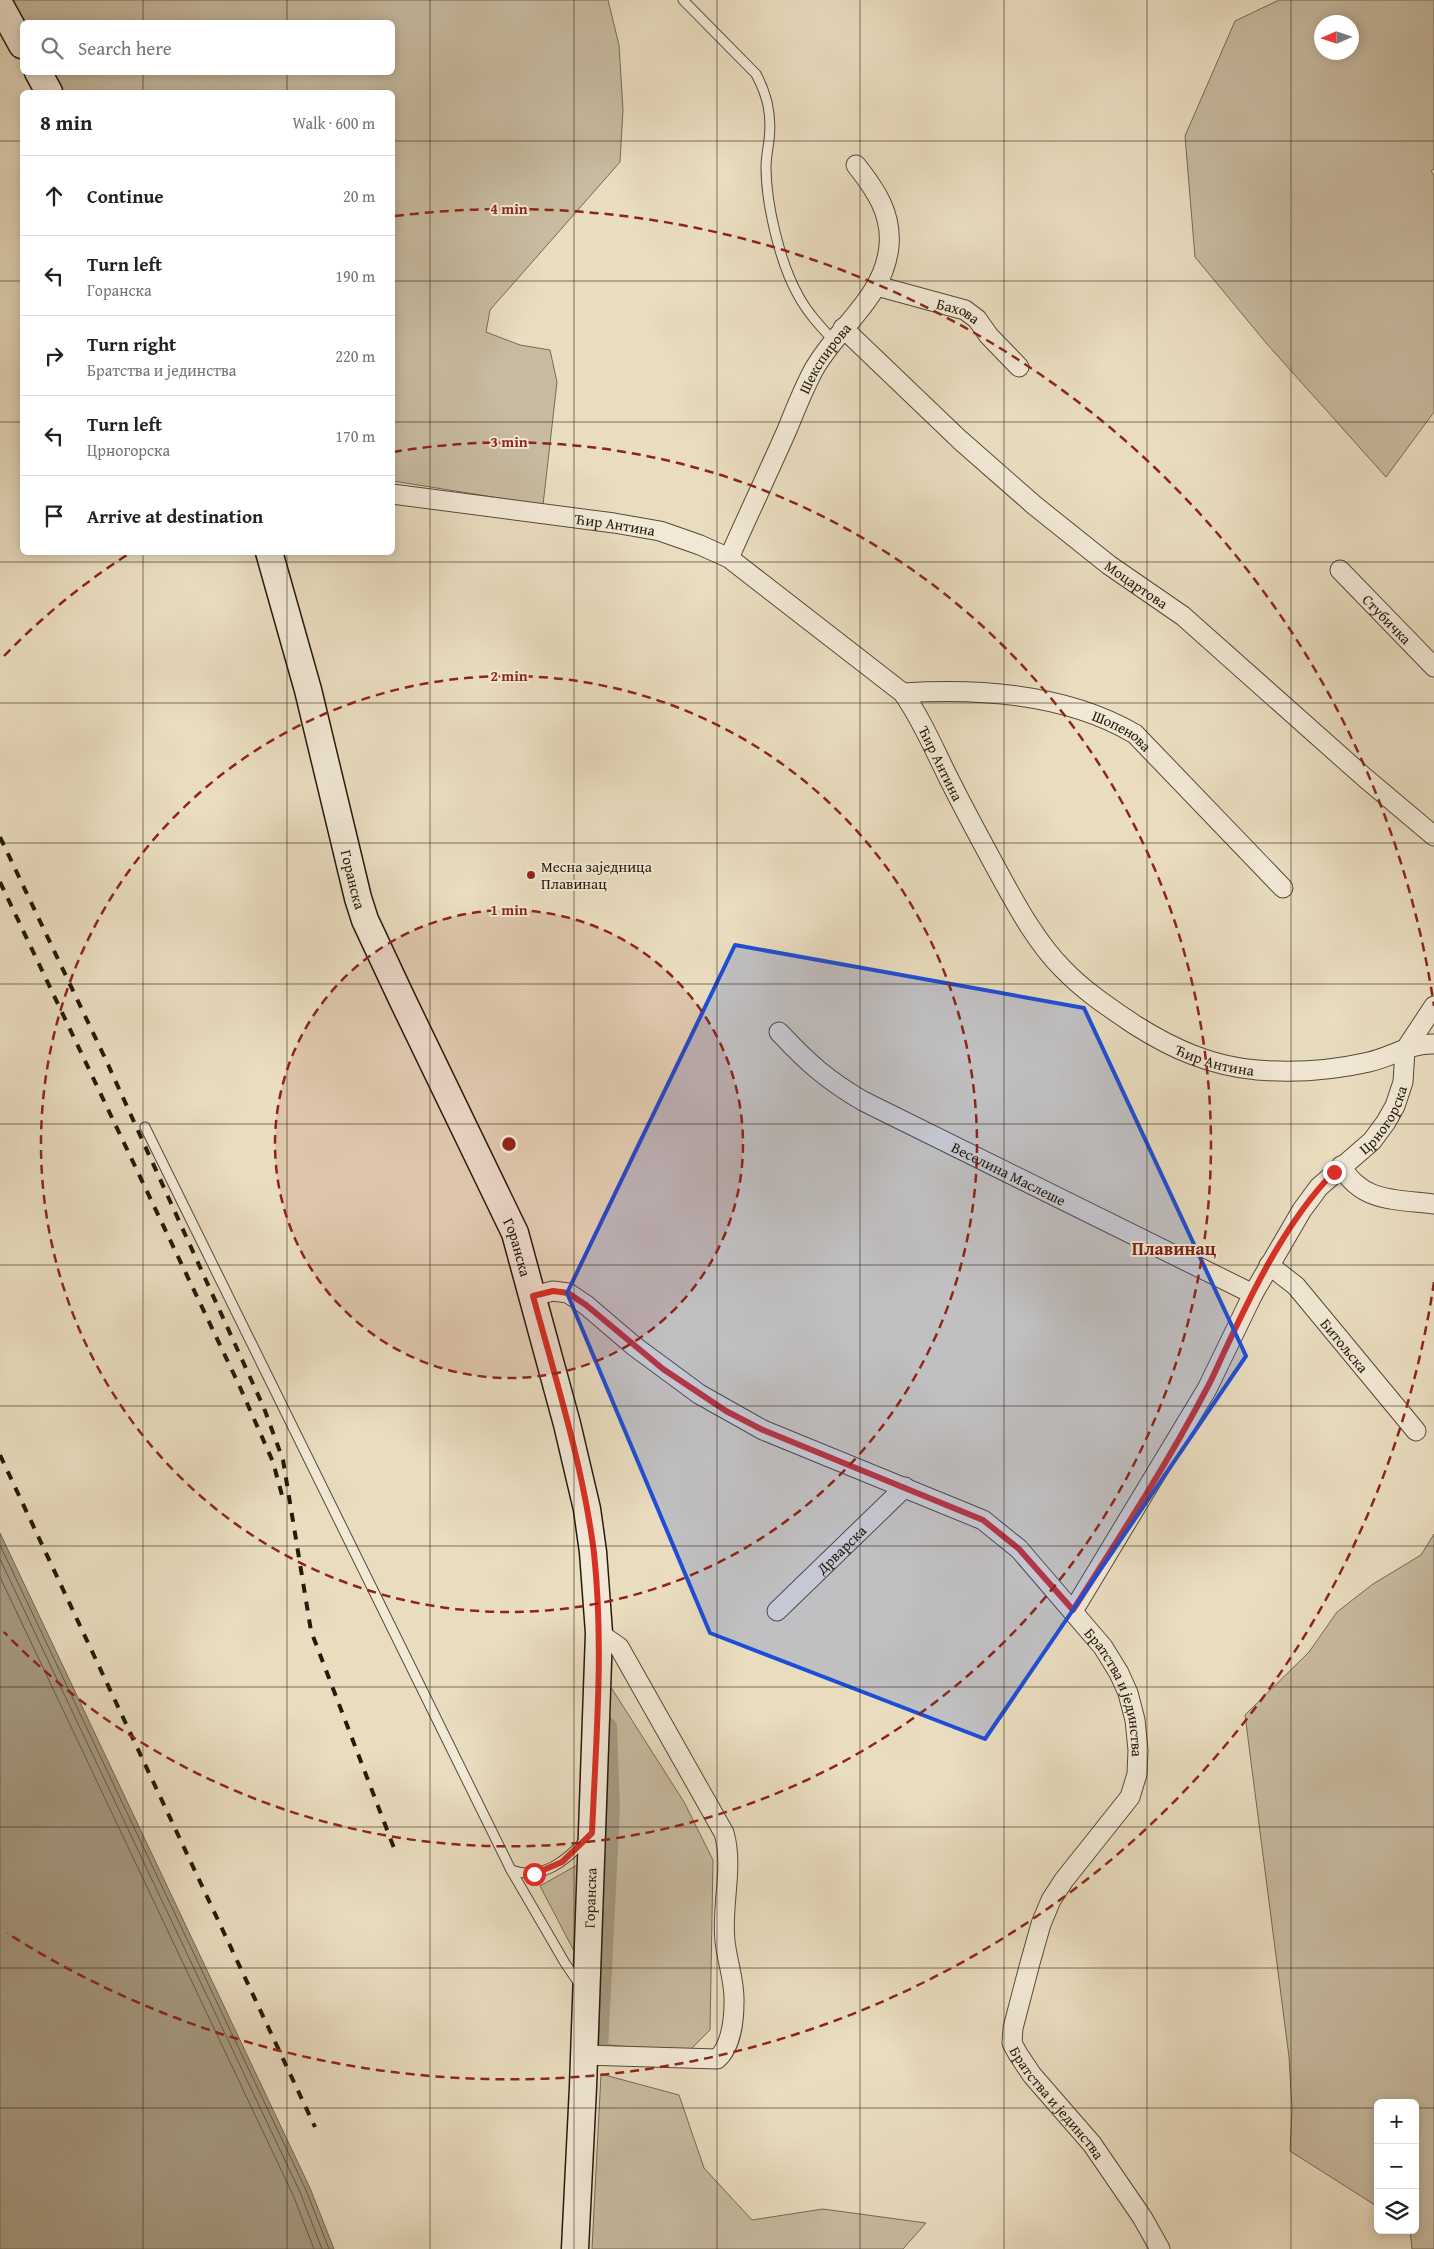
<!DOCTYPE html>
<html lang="en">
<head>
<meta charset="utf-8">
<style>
  body { margin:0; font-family:"Gentium Book Plus",serif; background:#f2f2f2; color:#202124 }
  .controls { position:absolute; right:15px; bottom:15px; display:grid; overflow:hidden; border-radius:8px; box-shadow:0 2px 12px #0003 }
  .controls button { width:45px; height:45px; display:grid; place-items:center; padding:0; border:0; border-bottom:1px solid #e0e0e0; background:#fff; color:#202124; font:25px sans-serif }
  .compass { position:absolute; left:1314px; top:15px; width:45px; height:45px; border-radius:50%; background:#fff; box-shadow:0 2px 12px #0003; rotate:267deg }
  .stop { position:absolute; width:15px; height:15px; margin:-11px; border:4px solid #d93025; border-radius:50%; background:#fff }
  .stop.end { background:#d93025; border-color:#fff; box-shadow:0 1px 5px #0008 }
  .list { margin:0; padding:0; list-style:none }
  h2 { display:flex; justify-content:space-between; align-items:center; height:65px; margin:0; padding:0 20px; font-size:21px }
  h2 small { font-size:16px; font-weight:400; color:#757577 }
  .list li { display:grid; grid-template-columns:32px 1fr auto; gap:15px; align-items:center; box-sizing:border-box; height:80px; padding:0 20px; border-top:1px solid #e0e0e0 }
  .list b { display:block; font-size:19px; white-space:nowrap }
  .list p { margin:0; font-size:16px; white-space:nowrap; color:#757577 }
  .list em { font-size:16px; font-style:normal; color:#757577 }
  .icon { flex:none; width:28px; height:28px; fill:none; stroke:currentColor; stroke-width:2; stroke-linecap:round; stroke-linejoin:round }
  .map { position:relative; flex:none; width:1434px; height:2249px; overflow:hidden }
  .search { position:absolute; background:#fff; box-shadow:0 2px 12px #0003; left:20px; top:20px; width:375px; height:55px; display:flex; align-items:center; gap:12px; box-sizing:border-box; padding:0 18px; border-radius:8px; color:#757577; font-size:19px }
  .panel { position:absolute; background:#fff; box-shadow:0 2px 12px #0003; left:20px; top:90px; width:375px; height:465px; border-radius:8px }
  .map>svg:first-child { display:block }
  .green { fill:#c8bba1; stroke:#766a56; fill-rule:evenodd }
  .water { fill:#a69a82; stroke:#726753 }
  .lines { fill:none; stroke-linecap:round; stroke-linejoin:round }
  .shore { stroke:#665a47; stroke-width:1 }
  .canal { stroke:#a69a82; stroke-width:20 }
  .lane-casing { stroke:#564a39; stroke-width:11 }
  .street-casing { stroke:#564a39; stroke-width:21 }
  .secondary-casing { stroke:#251a0c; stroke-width:29 }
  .lane { stroke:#f1e8d5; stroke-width:9 }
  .street { stroke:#f1e8d5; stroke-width:19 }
  .secondary { stroke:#f1e8d5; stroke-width:26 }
  .rail { stroke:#251a0c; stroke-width:4; stroke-dasharray:9 9; stroke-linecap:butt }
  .route { stroke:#d93025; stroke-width:6 }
  .marked { fill:#1d4ed8; fill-opacity:0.2; stroke:#1d4ed8; stroke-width:4; stroke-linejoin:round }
  .grid { fill:none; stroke:#251a0c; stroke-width:1; stroke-opacity:0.55 }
  .ring { fill:none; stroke:#8f2418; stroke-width:2.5; stroke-dasharray:9 6 }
  .poi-dot { fill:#8f2418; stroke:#f1e8d5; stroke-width:2 }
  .labels { text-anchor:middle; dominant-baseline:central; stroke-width:4; stroke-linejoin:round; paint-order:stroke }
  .street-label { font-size:15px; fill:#251a0c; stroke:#f1e8d5 }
  .poi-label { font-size:15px; fill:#251a0c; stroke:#f1e8d5; text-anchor:start }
  .quarter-label { font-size:18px; font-weight:bold; fill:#7a1f14; stroke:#f1e8d5 }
  .centre { fill:#8f2418; stroke:#f1e8d5; stroke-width:2.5 }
  .ring-label { font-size:15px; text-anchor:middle; font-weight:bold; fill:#8f2418; stroke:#f1e8d5; stroke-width:4; stroke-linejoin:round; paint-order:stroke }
</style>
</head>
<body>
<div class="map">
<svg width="1434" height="2249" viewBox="0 0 1434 2249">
  <rect width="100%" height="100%" fill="#e9dcbf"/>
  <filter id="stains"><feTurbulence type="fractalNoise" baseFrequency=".004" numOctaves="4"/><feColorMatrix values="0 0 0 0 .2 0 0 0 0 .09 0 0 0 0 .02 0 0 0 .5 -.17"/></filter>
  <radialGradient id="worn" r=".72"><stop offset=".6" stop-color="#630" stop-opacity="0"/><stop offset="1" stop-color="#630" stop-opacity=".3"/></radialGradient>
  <g class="green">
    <polygon points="13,0 608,0 619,45 623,110 620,162 490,310 486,332 520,345 550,350 557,382 543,505 393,481 392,92 63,92 52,73 392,72 392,22 25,22"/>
    <path d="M1279,0H1434V169L1431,171L1434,176V412L1386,477L1267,344L1195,257L1185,136L1235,21ZM1322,22H1352V52H1322Z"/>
    <polygon points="1434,1534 1434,2249 1412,2249 1410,2230 1415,2230 1415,2103 1378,2103 1378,2207 1290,2151 1292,2109 1289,2057 1245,1715 1309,1652 1337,1612 1373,1584 1421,1555"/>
    <polygon points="607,1681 684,1802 713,1860 710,2030 688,2052 598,2044 601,1951 610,1808"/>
    <polygon points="579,1864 574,1951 540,1886"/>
    <polygon points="601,2074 679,2095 704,2168 752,2220 823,2209 926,2223 903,2249 592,2249"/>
  </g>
  <polygon class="water" points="0,1533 310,2188 334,2249 0,2249"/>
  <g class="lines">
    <g class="shore">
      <polyline points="0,1545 306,2190 329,2249"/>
      <polyline points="0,1559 300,2192 322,2249"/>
      <polyline points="0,1577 293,2195 314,2249"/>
    </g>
    <polyline class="canal" points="598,2050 610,1808 607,1727"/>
    <defs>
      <g id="lane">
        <path d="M683,0L756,74C768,96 772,116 769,140C768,149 766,158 766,167C766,204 780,263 798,295C807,312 820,326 833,340"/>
        <polyline points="145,1127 511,1870 565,1963 580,1985"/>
        <path d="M511,1870C542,1881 566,1861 586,1839"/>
      </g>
      <g id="street">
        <path id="s1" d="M877,286L965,310L977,319L989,336L1019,367"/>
        <path id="s2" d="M843,328L960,440L1034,505L1109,565L1183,616L1364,777L1434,836"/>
        <path id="s3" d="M392,494L614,523L660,531L700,545L729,558L903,693C922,720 934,749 949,779C966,813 984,846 1002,879C1019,910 1038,944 1063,969C1084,991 1110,1008 1135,1025C1173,1049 1211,1066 1257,1070C1293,1073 1334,1070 1369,1062C1391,1057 1411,1043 1434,1044"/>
        <path id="s4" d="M729,558C748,515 768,473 787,430C795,410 803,390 813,371C836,328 884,299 889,246C892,213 875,189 856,165"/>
        <path id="s5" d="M1340,570L1434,667"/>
        <path id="s6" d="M903,693C981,688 1067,694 1135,734L1283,888"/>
        <path id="s7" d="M779,1032C808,1063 827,1080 863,1101L1253,1294"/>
        <path d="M1341,1166C1362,1203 1396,1199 1434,1204"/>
        <path id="s8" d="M1269,1265L1296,1286L1416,1431"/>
        <path id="s9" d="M533,1296L553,1291L568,1293L586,1305L634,1346L699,1394L763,1430L983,1520L1019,1549L1103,1647L1119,1673L1128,1693L1135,1720L1138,1750L1137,1774L1130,1797L1064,1880L1051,1900L1041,1924L1030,1963L1013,2028L1012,2043L1018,2054L1032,2075L1092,2144L1142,2217L1160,2249"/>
        <path id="s10" d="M777,1611L905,1487"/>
        <path id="s11" d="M1073,1611L1207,1389L1253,1294L1302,1210L1319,1187L1372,1141L1386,1122L1395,1106L1403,1082L1405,1050L1434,1006"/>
        <path d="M583,2055L717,2059C731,2047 734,2020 734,2002C735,1982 727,1961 725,1941C721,1906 734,1866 724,1833L619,1647L599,1633"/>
      </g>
      <g id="secondary">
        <polyline points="0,5 22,45"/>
        <polyline points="38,72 49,92"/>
        <path id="s12" d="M269,552L308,690L358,898L365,920L402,999L515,1233L567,1424L587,1509L593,1552L599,1633L583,2087L575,2249"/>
      </g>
    </defs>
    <use href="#lane" class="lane-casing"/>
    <use href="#street" class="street-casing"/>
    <use href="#secondary" class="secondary-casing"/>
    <use href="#lane" class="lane"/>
    <use href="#street" class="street"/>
    <use href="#secondary" class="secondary"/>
    <g class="rail">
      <polyline points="0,837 105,1058 264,1408 283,1460 311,1631 394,1848"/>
      <polyline points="0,882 239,1385 273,1462 283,1499"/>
      <polyline points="0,1455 315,2127"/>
    </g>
  </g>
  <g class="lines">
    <path class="route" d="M534,1874L562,1862L592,1833C596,1740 604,1646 594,1553C583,1466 556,1380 533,1296L553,1291L568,1293L586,1305L663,1369L726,1411L763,1430L983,1520L1019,1549L1073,1610C1119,1538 1166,1466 1206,1390C1214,1376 1220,1360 1227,1346C1255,1286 1288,1219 1334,1172"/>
  </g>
  <path class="marked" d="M735,945L1084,1008L1246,1356L985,1739L710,1633L567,1293Z"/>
  <path class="grid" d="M143,0V22M287,0V22M430,0V2249M574,0V2249M717,0V2249M860,0V2249M1004,0V2249M1147,0V2249M1291,0V2249M143,72V92M287,72V92M0,141H22M392,141H1434M0,281H22M392,281H1434M0,422H22M392,422H1434M143,552V2249M287,552V2249M0,562H1434M0,703H1434M0,843H1434M0,984H1434M0,1124H1434M0,1265H1434M0,1406H1434M0,1546H1434M0,1687H1434M0,1827H1434M0,1968H1434M0,2108H1378M1415,2108H1434"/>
  <circle cx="509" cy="1144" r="234" fill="#8f2418" fill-opacity=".12"/>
  <g class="ring">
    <circle cx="509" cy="1144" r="234"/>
    <circle cx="509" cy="1144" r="468"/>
    <path d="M4 656A702 702 0 0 1 127 555M393 452A702 702 0 1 1 4 1632"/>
    <path d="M1434 1282A935 935 0 0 1 7 1933M395 216A935 935 0 0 1 1434 1006"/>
  </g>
  <circle class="poi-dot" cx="531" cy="875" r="5"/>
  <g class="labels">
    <g class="street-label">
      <text stroke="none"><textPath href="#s1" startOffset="85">Бахова</textPath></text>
      <text stroke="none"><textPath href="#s4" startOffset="222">Шекспирова</textPath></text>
      <text stroke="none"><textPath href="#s3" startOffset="225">Ћир Антина</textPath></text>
      <text stroke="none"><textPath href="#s2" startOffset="390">Моцартова</textPath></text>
      <text stroke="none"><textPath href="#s5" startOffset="68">Стубичка</textPath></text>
      <text stroke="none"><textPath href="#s6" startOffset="226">Шопенова</textPath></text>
      <text stroke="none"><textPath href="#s3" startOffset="645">Ћир Антина</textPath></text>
      <text stroke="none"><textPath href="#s12" startOffset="338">Горанска</textPath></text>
      <text stroke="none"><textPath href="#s3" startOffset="1064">Ћир Антина</textPath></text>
      <text stroke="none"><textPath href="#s11" startOffset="585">Црногорска</textPath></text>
      <text stroke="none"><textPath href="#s7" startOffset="272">Веселина Маслеше</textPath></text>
      <text stroke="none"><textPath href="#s12" startOffset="742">Горанска</textPath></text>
      <text stroke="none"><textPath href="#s8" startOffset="111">Битољска</textPath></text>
      <text stroke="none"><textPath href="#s10" startOffset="89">Дрварска</textPath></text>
      <text stroke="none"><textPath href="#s9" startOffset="735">Братства и јединства</textPath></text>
      <text transform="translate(590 1898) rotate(-88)">Горанска</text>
      <text stroke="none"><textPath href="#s9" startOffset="1200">Братства и јединства</textPath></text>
    </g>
    <g class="poi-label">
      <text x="541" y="866">Месна заједница<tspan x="541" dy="17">Плавинац</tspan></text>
    </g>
    <g class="quarter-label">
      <text x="1174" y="1248">Плавинац</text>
    </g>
  </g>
  <circle cx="509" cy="1144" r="8" class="centre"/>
  <g class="ring-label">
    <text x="509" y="214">4 min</text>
    <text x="509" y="447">3 min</text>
    <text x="509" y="681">2 min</text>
    <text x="509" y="915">1 min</text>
  </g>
  <rect width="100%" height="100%" filter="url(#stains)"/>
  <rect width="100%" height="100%" fill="url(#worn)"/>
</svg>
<div class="controls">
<button>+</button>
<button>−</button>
<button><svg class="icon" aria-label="layers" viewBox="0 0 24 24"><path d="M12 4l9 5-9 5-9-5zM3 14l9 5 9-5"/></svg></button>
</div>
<svg class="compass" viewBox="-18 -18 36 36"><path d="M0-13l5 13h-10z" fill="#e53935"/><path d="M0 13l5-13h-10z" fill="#757577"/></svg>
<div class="stop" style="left:534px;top:1874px"></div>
<div class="stop end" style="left:1334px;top:1172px"></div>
<div class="search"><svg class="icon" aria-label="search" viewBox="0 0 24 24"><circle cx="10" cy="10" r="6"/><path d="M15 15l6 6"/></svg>Search here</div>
<section class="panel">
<h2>8 min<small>Walk · 600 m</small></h2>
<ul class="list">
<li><svg class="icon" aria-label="ahead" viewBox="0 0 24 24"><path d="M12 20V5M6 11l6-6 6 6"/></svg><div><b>Continue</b></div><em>20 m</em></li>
<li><svg class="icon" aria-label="left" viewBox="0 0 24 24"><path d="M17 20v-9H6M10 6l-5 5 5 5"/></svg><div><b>Turn left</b><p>Горанска</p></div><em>190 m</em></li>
<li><svg class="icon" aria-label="right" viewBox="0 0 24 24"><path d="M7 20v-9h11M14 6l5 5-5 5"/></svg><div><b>Turn right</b><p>Братства и јединства</p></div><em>220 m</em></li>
<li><svg class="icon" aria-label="left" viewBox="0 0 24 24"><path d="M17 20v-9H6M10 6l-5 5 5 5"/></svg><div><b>Turn left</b><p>Црногорска</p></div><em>170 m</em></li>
<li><svg class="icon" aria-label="arrive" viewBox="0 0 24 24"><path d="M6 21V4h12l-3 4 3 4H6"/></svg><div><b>Arrive at destination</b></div></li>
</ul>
</section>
</div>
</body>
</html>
